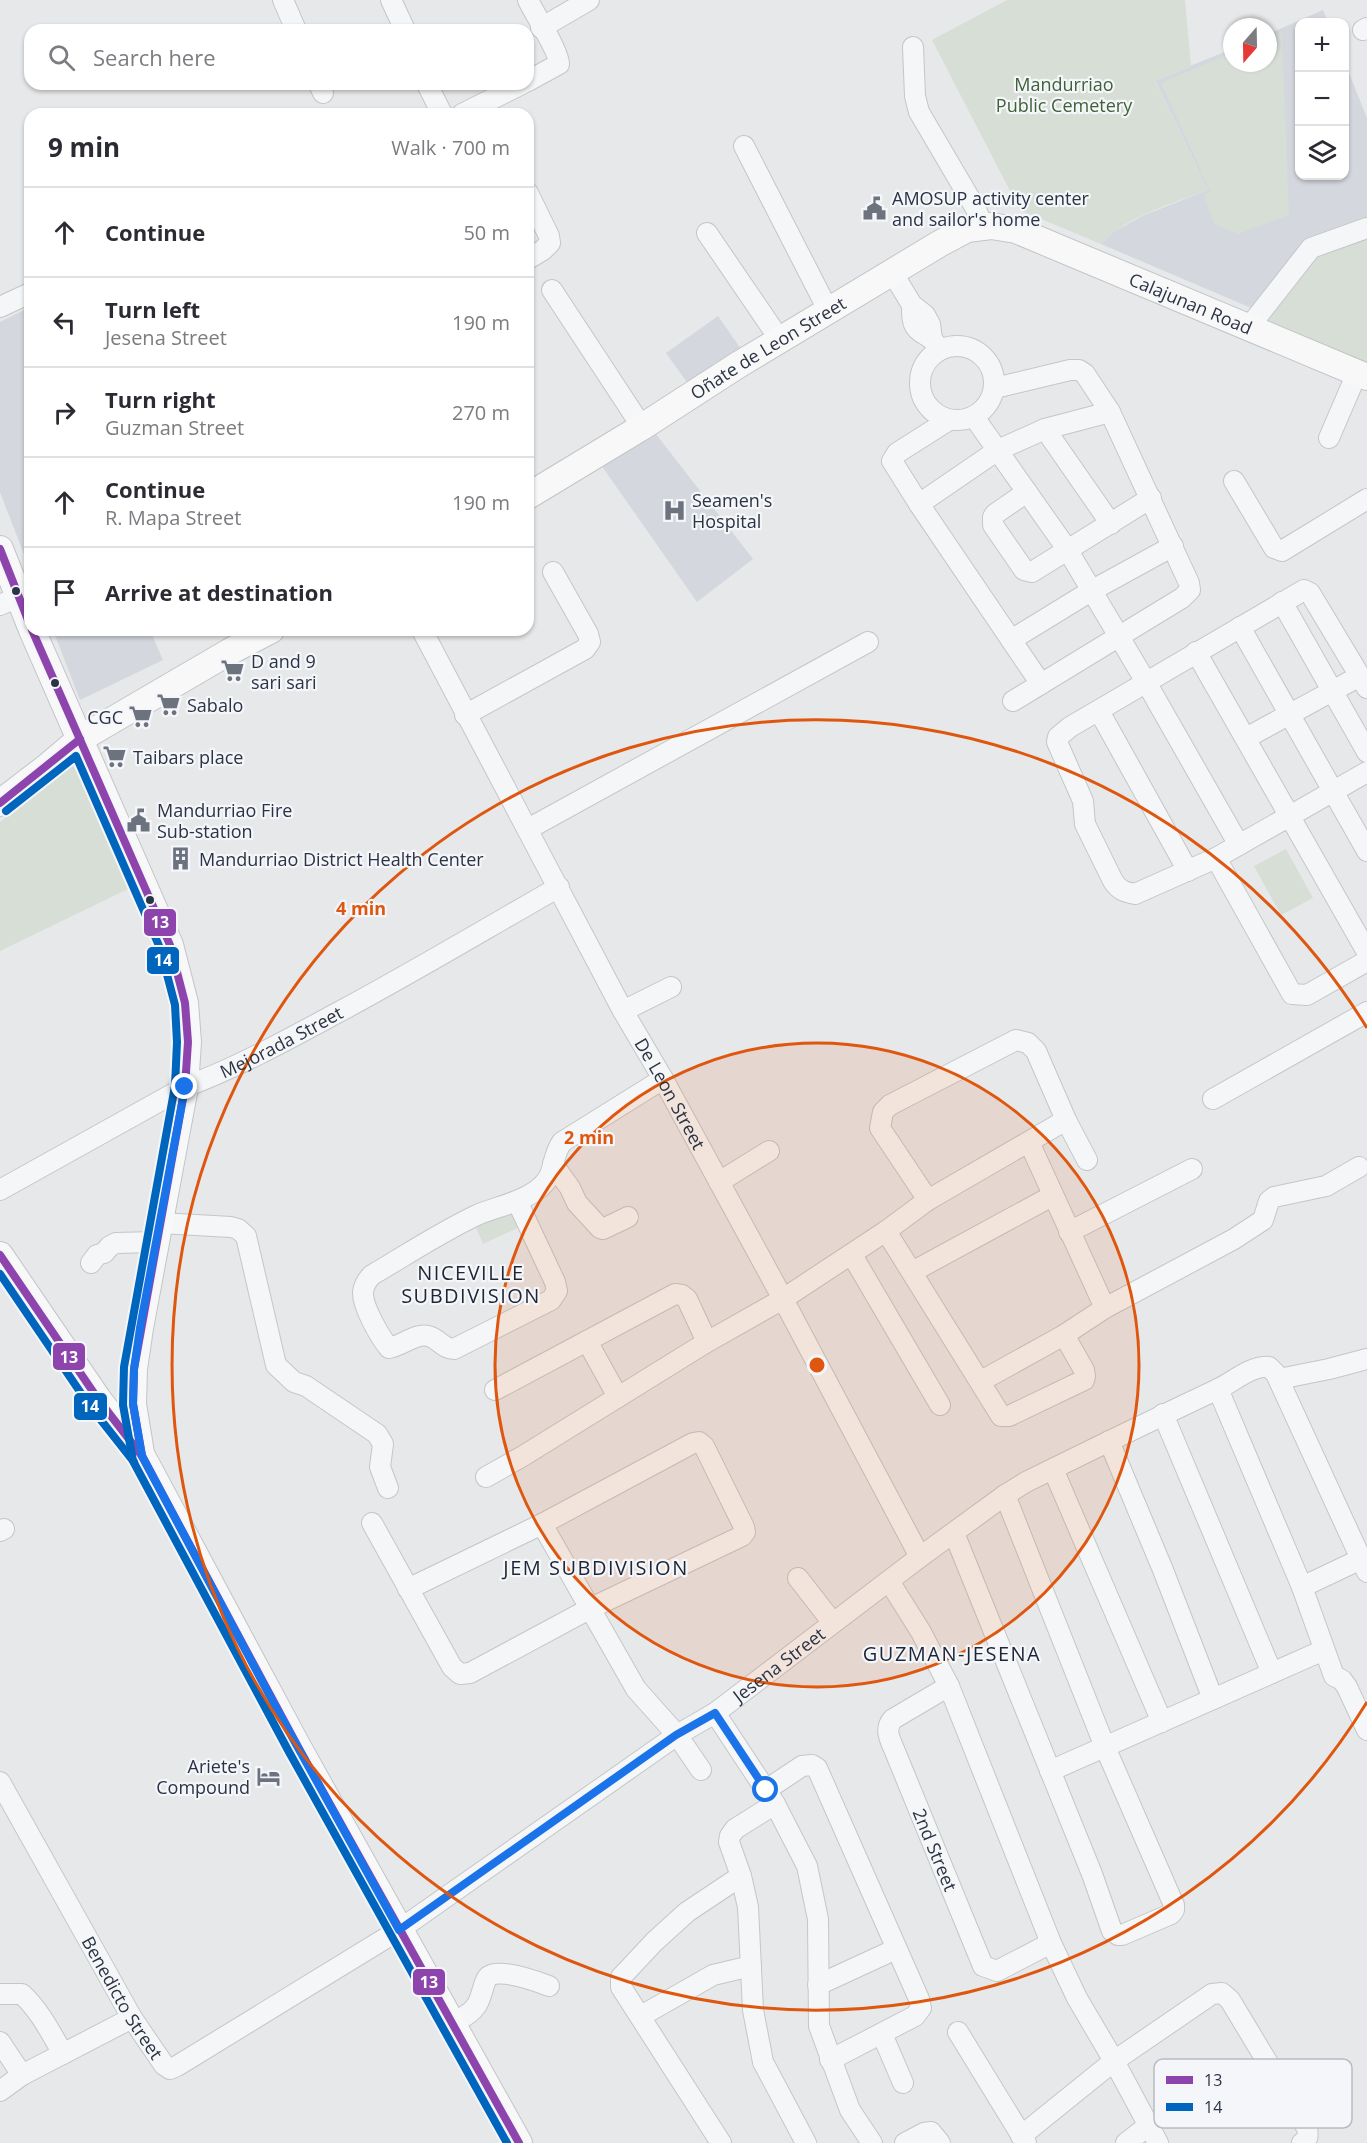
<!DOCTYPE html>
<html lang="en">
<head>
<meta charset="utf-8">
<style>
  body { margin:0; font-family:"Open Sans",sans-serif; background:#f7f7f7; color:#2b2b33 }
  .controls { position:absolute; right:18px; top:18px; display:grid; overflow:hidden; border-radius:12px; box-shadow:0 2px 4px #0004 }
  .controls button { width:54px; height:54px; display:grid; place-items:center; padding:0; border:0; border-bottom:2px solid #e1e1e2; background:#fff; color:#2b2b33; font:30px sans-serif }
  .compass { position:absolute; left:1223px; top:18px; width:54px; height:54px; border-radius:50%; background:#fff; box-shadow:0 2px 4px #0004; rotate:200deg }
  .stop { position:absolute; width:18px; height:18px; margin:-14px; border:4px solid #1a73e8; border-radius:50%; background:#fff }
  .stop.end { background:#1a73e8; border-color:#fff; box-shadow:0 2px 6px #0008 }
  .list { margin:0; padding:0; list-style:none }
  h2 { display:flex; justify-content:space-between; align-items:center; height:78px; margin:0; padding:0 24px; font-size:26px }
  h2 small { font-size:20px; font-weight:400; color:#7c7c81 }
  .list li { display:grid; grid-template-columns:39px 1fr auto; gap:18px; align-items:center; box-sizing:border-box; height:90px; padding:0 24px; border-top:2px solid #e1e1e2 }
  .list b { display:block; font-size:22px; white-space:nowrap }
  .list p { margin:0; font-size:20px; white-space:nowrap; color:#7c7c81 }
  .list em { font-size:20px; font-style:normal; color:#7c7c81 }
  .icon { flex:none; width:33px; height:33px; fill:none; stroke:currentColor; stroke-width:2; stroke-linecap:round; stroke-linejoin:round }
  .map { position:relative; flex:none; width:1367px; height:2143px; overflow:hidden }
  .search { position:absolute; background:#fff; box-shadow:0 2px 4px #0004; left:24px; top:24px; width:510px; height:66px; display:flex; align-items:center; gap:15px; box-sizing:border-box; padding:0 21px; border-radius:18px; color:#7c7c81; font-size:22px }
  .panel { position:absolute; background:#fff; box-shadow:0 2px 4px #0004; left:24px; top:108px; width:510px; height:528px; border-radius:18px }
  .map>svg:first-child { display:block }
  .built { fill:#d4d7dd }
  .green { fill:#d6ded6 }
  .lines { fill:none; stroke-linecap:round; stroke-linejoin:round }
  .minor-casing { stroke:#c4c6c8; stroke-width:22 }
  .major-casing { stroke:#c2c5c8; stroke-width:28 }
  .minor { stroke:#f5f6f7; stroke-width:20 }
  .major { stroke:#f8f8f8; stroke-width:26 }
  .bus-1-casing { stroke:#f4f6f9; stroke-width:12 }
  .bus-2-casing { stroke:#f4f6f9; stroke-width:12 }
  .bus-1 { stroke:#8e44ad; stroke-width:8 }
  .bus-2 { stroke:#0065bd; stroke-width:8 }
  .route { stroke:#1a73e8; stroke-width:8 }
  .ring { fill:none; stroke:#df570f; stroke-width:3 }
  .bus-dot { fill:#2b3445; stroke:#f4f6f9; stroke-width:2 }
  .labels { text-anchor:middle; dominant-baseline:central; stroke-width:4.5; stroke-linejoin:round; paint-order:stroke }
  .park-label { font-size:18px; fill:#3f6138; stroke:#f4f6f9 }
  .poi-label { font-size:18px; fill:#2b3445; stroke:#f4f6f9; text-anchor:start }
  .street-label { font-size:18px; fill:#2b3445; stroke:#f4f6f9 }
  .neighbourhood-label { font-size:20px; letter-spacing:1.5px; fill:#1d2536; stroke:#f4f6f9 }
  .key { fill:#f4f6f9; stroke:#b8bcc3; stroke-width:1.5 }
  .key-label { font-size:16px; fill:#2b3445 }
  .centre { fill:#df570f; stroke:#f4f6f9; stroke-width:3 }
  .ring-label { font-size:18px; text-anchor:middle; font-weight:bold; fill:#df570f; stroke:#f4f6f9; stroke-width:4.5; stroke-linejoin:round; paint-order:stroke }
  .line-badge { stroke:#f4f6f9; stroke-width:2 }
  .badge-label { font-size:16px; text-anchor:middle; font-weight:bold; fill:#fff }
</style>
</head>
<body>
<div class="map">
<svg width="1367" height="2143" viewBox="0 0 1367 2143">
  <rect width="100%" height="100%" fill="#e6e8ea"/>
  <g class="built">
    <polygon points="1323,10 1328,22 1300,22 1300,176 1344,176 1345,63 1367,118 1367,223 1256,310 1101,244 1112,233 1142,216 1208,190 1155,80 1232,49 1232,63 1268,63 1268,34"/>
    <polygon points="30,307 30,570 0,492 0,322"/>
    <polygon points="718,316 743,352 691,388 666,353"/>
    <polygon points="652,429 753,559 697,602 599,462"/>
    <polygon points="53,630 150,630 163,660 80,700"/>
  </g>
  <g class="green">
    <path d="M1007,0H1185L1191,67L1155,81L1208,190C1172,204 1128,215 1101,244L1020,210L932,40Z"/>
    <polygon points="1282,33 1289,215 1238,234 1214,224 1204,195 1210,191 1161,83 1232,53 1232,63 1268,63 1268,38"/>
    <polygon points="1367,234 1367,363 1262,320 1316,250"/>
    <path d="M72,766L79,767L132,887L0,951V822L48,782C51,773 63,767 72,766Z"/>
    <polygon points="1286,849 1313,898 1281,915 1254,866"/>
    <polygon points="512,1208 520,1227 483,1244 475,1225"/>
  </g>
  <g class="lines">
    <defs>
      <g id="minor">
        <polyline points="283,0 296,30"/>
        <polyline points="391,0 405,30"/>
        <path d="M528,0C535,15 559,51 559,64L528,81"/>
        <polyline points="541,28 589,0"/>
        <polyline points="1363,30 1367,28"/>
        <polyline points="913,47 915,96 919,112 976,209 983,227"/>
        <polyline points="319,84 323,93"/>
        <polyline points="427,84 442,114"/>
        <polyline points="462,114 522,84"/>
        <polyline points="744,146 828,310"/>
        <polyline points="528,193 549,236 550,243 543,250 528,259"/>
        <polyline points="707,233 780,340"/>
        <polyline points="892,272 912,305 925,315 930,324 932,339 940,350"/>
        <polyline points="552,290 642,427"/>
        <path d="M912,305C912,327 913,328 932,339"/>
        <polyline points="0,307 30,293"/>
        <polyline points="1249,327 1311,248 1367,228"/>
        <circle cx="957" cy="383" r="37"/>
        <polyline points="995,388 1070,370 1079,370 1085,374 1110,412 1189,583 1190,590 1182,598 1013,701"/>
        <polyline points="974,417 1067,549 1146,682 1239,845"/>
        <polyline points="949,420 897,453 892,461 919,504 1041,684"/>
        <polyline points="1045,429 1111,524"/>
        <polyline points="1329,438 1357,373"/>
        <polyline points="1234,481 1274,548 1282,551 1367,499"/>
        <polyline points="1027,492 995,514 993,517 993,525 1024,570 1032,572 1151,498"/>
        <polyline points="919,504 998,450 1045,429 1110,412"/>
        <polyline points="1282,602 1367,752"/>
        <polyline points="0,605 18,597"/>
        <polyline points="1240,627 1367,851"/>
        <path id="s1" d="M422,630L623,1011L663,1079L783,1299L920,1557"/>
        <polyline points="1011,640 1091,591 1173,546"/>
        <polyline points="1196,652 1367,952"/>
        <path d="M1367,688L1310,593L1304,590L1070,727L1058,737L1057,742L1083,801L1085,824L1113,881C1119,890 1124,892 1135,894L1216,858L1367,772"/>
        <polyline points="1099,711 1188,871"/>
        <polyline points="465,715 585,649 590,642 588,634 553,572"/>
        <polyline points="1246,738 1360,676"/>
        <polyline points="528,829 868,642"/>
        <polyline points="1216,858 1292,994 1307,995 1367,961"/>
        <polyline points="623,1011 671,987"/>
        <polyline points="1213,1099 1367,1012"/>
        <polyline points="1029,1142 1105,1308"/>
        <polyline points="553,1164 570,1188 577,1203 600,1228 603,1229 628,1217"/>
        <polyline points="719,1182 769,1151"/>
        <path id="s2" d="M0,1190L185,1087C238,1067 287,1040 337,1013C412,973 485,929 559,887"/>
        <polyline points="928,1200 880,1128 883,1112 890,1105 1016,1040 1028,1043 1036,1051 1066,1120 1087,1160"/>
        <path d="M517,1201L555,1282L557,1291L551,1300L454,1349C443,1349 438,1338 428,1336C415,1333 402,1346 389,1348C380,1337 362,1306 363,1292C364,1284 367,1280 372,1275C406,1255 441,1232 477,1215C498,1206 533,1200 547,1180C555,1169 552,1156 562,1142L663,1079"/>
        <polyline points="160,1223 231,1227 238,1229 246,1236 276,1365 294,1382 306,1386 377,1434 383,1444 380,1467 388,1488"/>
        <polyline points="886,1231 1001,1416 1009,1416 1084,1380 1085,1376 1084,1370 1064,1335"/>
        <polyline points="1069,1232 1192,1169"/>
        <polyline points="852,1255 940,1405"/>
        <polyline points="91,1263 97,1255 104,1253 110,1246 116,1243 156,1242"/>
        <polyline points="912,1272 1052,1196"/>
        <polyline points="587,1341 618,1397"/>
        <polyline points="1279,1379 1329,1369 1367,1359"/>
        <polyline points="981,1381 1064,1335 1105,1308 1234,1239 1263,1220 1269,1201 1274,1197 1326,1186 1359,1167"/>
        <polyline points="1218,1389 1302,1587 1334,1676 1342,1680 1347,1687 1367,1730"/>
        <polyline points="495,1390 675,1294 682,1295 687,1299 707,1342"/>
        <polyline points="1163,1414 1272,1673"/>
        <polyline points="1109,1441 1163,1570 1213,1699"/>
        <polyline points="1053,1469 1162,1722"/>
        <polyline points="486,1477 523,1456 707,1342 783,1299 886,1231 928,1200 1066,1120"/>
        <polyline points="372,1523 452,1667 460,1674 470,1673 591,1608 742,1536 745,1532 744,1527 704,1446 699,1442 693,1443 542,1524 408,1589"/>
        <polyline points="542,1524 636,1689 677,1735 701,1770"/>
        <polyline points="0,1531 4,1529"/>
        <polyline points="954,1533 1092,1874 1112,1931 1118,1935 1122,1935 1171,1914 1174,1910 1174,1905 1105,1747 1005,1495"/>
        <polyline points="798,1578 833,1623"/>
        <polyline points="889,1581 921,1632 949,1686 1051,1943 1077,1998 1114,2061 1158,2143"/>
        <polyline points="1302,1587 1361,1559"/>
        <path id="s3" d="M949,1686L893,1719C883,1730 891,1741 896,1754L983,1966L997,1971L1051,1943"/>
        <polyline points="715,1713 775,1804 807,1866 818,1919 819,2026 850,2110 872,2143"/>
        <polyline points="1050,1771 1324,1650"/>
        <path id="s4" d="M0,1782L132,2018L164,2065L170,2069L177,2066L399,1930L677,1735L715,1713L920,1557L1005,1495L1026,1482C1089,1451 1152,1420 1216,1390C1232,1383 1251,1365 1269,1367L1276,1374L1367,1572"/>
        <polyline points="766,1790 802,1766 812,1765 817,1768 919,1999 921,2008 915,2016 830,2060"/>
        <polyline points="775,1804 735,1829 730,1836 729,1842 741,1876 748,1907 753,2010 763,2062 806,2143"/>
        <polyline points="818,1985 896,1949"/>
        <path d="M0,1994H22C40,2011 51,2033 63,2054"/>
        <polyline points="641,2016 713,1975 751,1966"/>
        <path d="M453,2023C461,2018 471,2014 476,2006C482,1999 483,1981 489,1976C500,1968 536,1981 549,1986"/>
        <polyline points="958,2032 1026,2143"/>
        <polyline points="882,2034 903,2083"/>
        <polyline points="0,2042 22,2075"/>
        <polyline points="0,2091 22,2075 132,2018"/>
        <path d="M1021,2136L1114,2061L1212,1994L1222,1993L1230,2000L1307,2128C1308,2135 1309,2139 1302,2143"/>
        <polyline points="721,2143 621,1987 621,1977 625,1973 654,1942 687,1912 741,1876"/>
        <polyline points="905,2143 924,2133 931,2132 940,2143"/>
        <polyline points="1126,2143 1148,2126"/>
      </g>
      <g id="major">
        <path id="s5" d="M528,496L642,427L738,365L939,244L967,229L991,226L1016,230L1367,377"/>
        <polyline points="0,549 30,625"/>
        <polyline points="32,630 170,945 185,1003 188,1042 185,1087 140,1328 134,1369 133,1404 141,1453"/>
        <polyline points="0,803 48,766 80,739 229,652 271,630"/>
        <polyline points="0,1255 98,1399 142,1456 298,1747 519,2143"/>
      </g>
    </defs>
    <use href="#minor" class="minor-casing"/>
    <use href="#major" class="major-casing"/>
    <use href="#minor" class="minor"/>
    <use href="#major" class="major"/>
    <defs>
      <g id="bus-1">
        <polyline points="0,549 30,625"/>
        <polyline points="32,630 170,945 185,1003 188,1042 185,1087 134,1369 133,1404 142,1456 298,1747 519,2143"/>
        <polyline points="0,803 80,739"/>
        <polyline points="0,1255 98,1399 142,1456"/>
      </g>
      <g id="bus-2">
        <polyline points="6,811 76,756 160,948 175,1005 177,1042 175,1086 124,1367 123,1405 133,1461 289,1752 507,2143"/>
        <polyline points="0,1274 89,1405 134,1462"/>
      </g>
    </defs>
    <use href="#bus-1" class="bus-1-casing"/>
    <use href="#bus-2" class="bus-2-casing"/>
    <use href="#bus-1" class="bus-1"/>
    <use href="#bus-2" class="bus-2"/>
  </g>
  <g class="lines">
    <polyline class="route" points="185,1087 140,1328 134,1369 133,1404 142,1456 280,1715 399,1930 676,1735 715,1713 766,1790"/>
  </g>
  <circle cx="817" cy="1365" r="322" fill="#df570f" fill-opacity=".12"/>
  <g class="ring">
    <circle cx="817" cy="1365" r="322"/>
    <path d="M1367 1702A645 645 0 1 1 1367 1028"/>
  </g>
  <defs>
    <symbol id="civic-bare" viewBox="-9 -9 18 18"><path d="M-.6-6.5H3V-4.5H.6V-3L4-1V1h2V6H-6V1h2V-1L-.6-3ZM-1.2 2.5V6h2.4V2.5Z" fill="#6c737f" stroke="#f4f6f9" stroke-width="2.5" paint-order="stroke"/></symbol>
    <symbol id="hospital-bare" viewBox="-9 -9 18 18"><path d="M-5-5h3v3.5h4V-5h3V5h-3V1.5h-4V5h-3Z" fill="#6c737f" stroke="#f4f6f9" stroke-width="2.5" paint-order="stroke"/></symbol>
    <symbol id="supermarket-bare" viewBox="-9 -9 18 18"><path d="M-6-5.5h2.5l.6 2H6L4.5 2H-2.5L-4.4-4H-6ZM-1.5 3.2a1.3 1.3 0 1 0 .1 0ZM3 3.2a1.3 1.3 0 1 0 .1 0Z" fill="#6c737f" stroke="#f4f6f9" stroke-width="2.5" paint-order="stroke"/></symbol>
    <symbol id="building-bare" viewBox="-9 -9 18 18"><path d="M-4-6H4V6H1V3H-1V6H-4ZM-2.5-4.3h1.7v1.8h-1.7ZM.8-4.3h1.7v1.8H.8ZM-2.5-1h1.7V.8h-1.7ZM.8-1h1.7V.8H.8Z" fill="#6c737f" stroke="#f4f6f9" stroke-width="2.5" paint-order="stroke"/></symbol>
    <symbol id="hotel-bare" viewBox="-9 -9 18 18"><path d="M-6-4.5h1.5V1H6V5H4.5V3h-9V5H-6ZM-4 0a1.8 1.8 0 1 1 3.6 0ZM.5 0V-2.5h3Q6-2.5 6 0Z" fill="#6c737f" stroke="#f4f6f9" stroke-width="2.5" paint-order="stroke"/></symbol>
  </defs>
  <g fill-rule="evenodd">
    <use href="#civic-bare" x="858" y="192" width="33" height="33"/>
    <use href="#hospital-bare" x="658" y="494" width="33" height="33"/>
    <use href="#supermarket-bare" x="216" y="654" width="33" height="33"/>
    <use href="#supermarket-bare" x="152" y="688" width="33" height="33"/>
    <use href="#supermarket-bare" x="124" y="700" width="33" height="33"/>
    <use href="#supermarket-bare" x="98" y="740" width="33" height="33"/>
    <use href="#civic-bare" x="122" y="804" width="33" height="33"/>
    <use href="#building-bare" x="164" y="842" width="33" height="33"/>
    <use href="#hotel-bare" x="252" y="1760" width="33" height="33"/>
  </g>
  <g class="bus-dot">
    <circle cx="16" cy="591" r="5"/>
    <circle cx="55" cy="683" r="5"/>
    <circle cx="150" cy="900" r="5"/>
  </g>
  <g class="labels">
    <g class="park-label">
      <text x="1064" y="84">Mandurriao<tspan x="1064" dy="21">Public Cemetery</tspan></text>
    </g>
    <g class="poi-label">
      <text x="892" y="198">AMOSUP activity center<tspan x="892" dy="21">and sailor's home</tspan></text>
      <text x="692" y="500">Seamen's<tspan x="692" dy="21">Hospital</tspan></text>
      <text x="251" y="661">D and 9<tspan x="251" dy="21">sari sari</tspan></text>
      <text x="187" y="705">Sabalo</text>
      <text x="123" y="717" text-anchor="end">CGC</text>
      <text x="133" y="757">Taibars place</text>
      <text x="157" y="810">Mandurriao Fire<tspan x="157" dy="21">Sub-station</tspan></text>
      <text x="199" y="859">Mandurriao District Health Center</text>
      <text x="250" y="1766" text-anchor="end">Ariete's<tspan x="250" dy="21">Compound</tspan></text>
    </g>
    <g class="street-label">
      <text stroke="none"><textPath href="#s5" startOffset="753">Calajunan Road</textPath></text>
      <text stroke="none"><textPath href="#s5" startOffset="282">Oñate de Leon Street</textPath></text>
      <text stroke="none"><textPath href="#s2" startOffset="318">Mejorada Street</textPath></text>
      <text stroke="none"><textPath href="#s1" startOffset="526">De Leon Street</textPath></text>
      <text stroke="none"><textPath href="#s4" startOffset="1066">Jesena Street</textPath></text>
      <text stroke="none"><textPath href="#s3" startOffset="206">2nd Street</textPath></text>
      <text stroke="none"><textPath href="#s4" startOffset="248">Benedicto Street</textPath></text>
    </g>
    <g class="neighbourhood-label">
      <text x="471" y="1272">NICEVILLE<tspan x="471" dy="23">SUBDIVISION</tspan></text>
      <text x="596" y="1567">JEM SUBDIVISION</text>
      <text x="952" y="1653">GUZMAN-JESENA</text>
    </g>
  </g>
  <rect x="1154" y="2059" width="198" height="69" rx="9" class="key"/>
  <rect x="1166" y="2076" width="27" height="8" fill="#8e44ad"/>
  <rect x="1166" y="2103" width="27" height="8" fill="#0065bd"/>
  <g class="key-label">
    <text x="1204" y="2086">13</text>
    <text x="1204" y="2113">14</text>
  </g>
  <circle cx="817" cy="1365" r="9" class="centre"/>
  <g class="ring-label">
    <text x="361" y="915">4 min</text>
    <text x="589" y="1144">2 min</text>
  </g>
  <g class="line-badge">
    <rect x="143" y="908" width="34" height="29" rx="6" fill="#8e44ad"/>
    <rect x="146" y="946" width="34" height="29" rx="6" fill="#0065bd"/>
    <rect x="52" y="1342" width="34" height="29" rx="6" fill="#8e44ad"/>
    <rect x="73" y="1392" width="35" height="29" rx="6" fill="#0065bd"/>
    <rect x="412" y="1968" width="34" height="28" rx="6" fill="#8e44ad"/>
  </g>
  <g class="badge-label">
    <text x="160" y="928">13</text>
    <text x="163" y="966">14</text>
    <text x="69" y="1363">13</text>
    <text x="90" y="1412">14</text>
    <text x="429" y="1988">13</text>
  </g>
</svg>
<div class="controls">
<button>+</button>
<button>−</button>
<button><svg class="icon" aria-label="layers" viewBox="0 0 24 24"><path d="M12 4l9 5-9 5-9-5zM3 14l9 5 9-5"/></svg></button>
</div>
<svg class="compass" viewBox="-18 -18 36 36"><path d="M0-13l5 13h-10z" fill="#e53935"/><path d="M0 13l5-13h-10z" fill="#7c7c81"/></svg>
<div class="stop" style="left:766px;top:1790px"></div>
<div class="stop end" style="left:185px;top:1087px"></div>
<div class="search"><svg class="icon" aria-label="search" viewBox="0 0 24 24"><circle cx="10" cy="10" r="6"/><path d="M15 15l6 6"/></svg>Search here</div>
<section class="panel">
<h2>9 min<small>Walk · 700 m</small></h2>
<ul class="list">
<li><svg class="icon" aria-label="ahead" viewBox="0 0 24 24"><path d="M12 20V5M6 11l6-6 6 6"/></svg><div><b>Continue</b></div><em>50 m</em></li>
<li><svg class="icon" aria-label="left" viewBox="0 0 24 24"><path d="M17 20v-9H6M10 6l-5 5 5 5"/></svg><div><b>Turn left</b><p>Jesena Street</p></div><em>190 m</em></li>
<li><svg class="icon" aria-label="right" viewBox="0 0 24 24"><path d="M7 20v-9h11M14 6l5 5-5 5"/></svg><div><b>Turn right</b><p>Guzman Street</p></div><em>270 m</em></li>
<li><svg class="icon" aria-label="ahead" viewBox="0 0 24 24"><path d="M12 20V5M6 11l6-6 6 6"/></svg><div><b>Continue</b><p>R. Mapa Street</p></div><em>190 m</em></li>
<li><svg class="icon" aria-label="arrive" viewBox="0 0 24 24"><path d="M6 21V4h12l-3 4 3 4H6"/></svg><div><b>Arrive at destination</b></div></li>
</ul>
</section>
</div>
</body>
</html>
